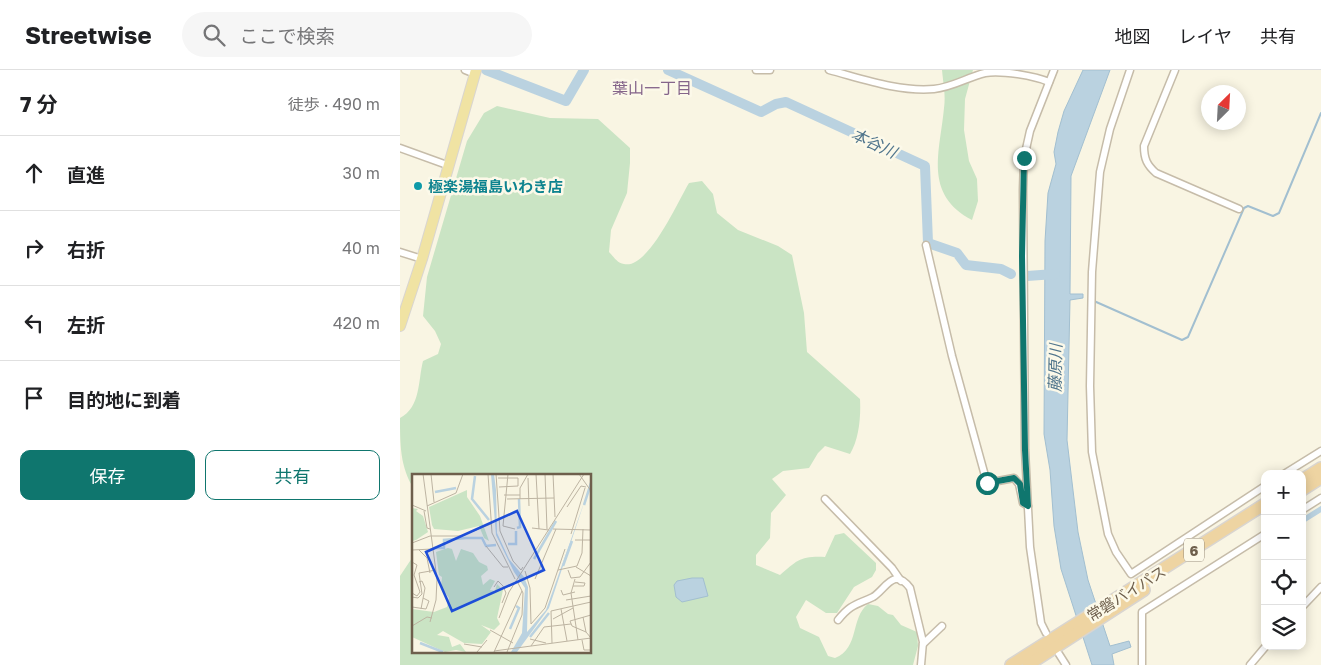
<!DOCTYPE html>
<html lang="ja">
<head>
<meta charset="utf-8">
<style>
  body { margin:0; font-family:"Golos Text","Noto Sans JP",sans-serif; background:#f6f6f6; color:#202124 }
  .controls { position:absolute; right:15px; bottom:15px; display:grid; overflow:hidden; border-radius:10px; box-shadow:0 2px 12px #0003 }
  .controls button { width:45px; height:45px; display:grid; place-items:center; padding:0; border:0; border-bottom:1px solid #e0e0e0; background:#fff; color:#202124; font:25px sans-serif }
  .compass { position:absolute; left:801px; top:15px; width:45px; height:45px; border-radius:50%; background:#fff; box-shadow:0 2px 12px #0003; rotate:24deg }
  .stop { position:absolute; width:15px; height:15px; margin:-11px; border:4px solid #0f766e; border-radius:50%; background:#fff }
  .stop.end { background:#0f766e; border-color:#fff; box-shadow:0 1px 5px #0008 }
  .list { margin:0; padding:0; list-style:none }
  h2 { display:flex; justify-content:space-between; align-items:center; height:65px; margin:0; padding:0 20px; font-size:21px }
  h2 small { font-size:16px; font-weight:400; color:#757577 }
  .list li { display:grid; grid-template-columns:32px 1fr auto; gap:15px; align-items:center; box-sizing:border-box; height:75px; padding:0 20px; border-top:1px solid #e0e0e0 }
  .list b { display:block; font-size:19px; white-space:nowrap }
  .list em { font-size:16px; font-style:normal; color:#757577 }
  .actions { display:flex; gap:10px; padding:15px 20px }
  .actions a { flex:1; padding:11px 0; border:1px solid #0f766e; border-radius:10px; text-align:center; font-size:18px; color:#0f766e }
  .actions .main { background:#0f766e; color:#fff }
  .icon { flex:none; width:28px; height:28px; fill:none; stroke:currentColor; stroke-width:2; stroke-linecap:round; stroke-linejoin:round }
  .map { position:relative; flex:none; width:921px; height:595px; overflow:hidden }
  header { display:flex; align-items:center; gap:30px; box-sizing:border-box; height:70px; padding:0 25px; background:#fff; border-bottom:1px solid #e0e0e0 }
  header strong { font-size:24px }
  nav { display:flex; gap:28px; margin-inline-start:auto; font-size:18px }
  .search { width:350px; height:45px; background:#f6f6f6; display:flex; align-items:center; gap:12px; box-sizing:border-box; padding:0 18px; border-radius:28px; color:#757577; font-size:19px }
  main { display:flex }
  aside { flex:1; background:#fff }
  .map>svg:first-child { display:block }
  .green { fill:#cae4c4 }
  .water { fill:#bad2e0; stroke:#a2bfd0 }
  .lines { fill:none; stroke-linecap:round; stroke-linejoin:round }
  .stream { stroke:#a2bfd0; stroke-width:2 }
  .canal { stroke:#bad2e0; stroke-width:5.5 }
  .river { stroke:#bad2e0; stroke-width:10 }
  .minor-casing { stroke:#c6bca9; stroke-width:9 }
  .primary-casing { stroke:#d9d5d0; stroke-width:12 }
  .trunk-casing { stroke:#d9d5d0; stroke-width:14 }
  .minor { stroke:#fff; stroke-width:6 }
  .primary { stroke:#f0e3a3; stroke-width:10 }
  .trunk { stroke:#eed4a2; stroke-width:11 }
  .route { stroke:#0f766e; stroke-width:6 }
  .culture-dot { fill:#0f9aa8; stroke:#fcf9e9; stroke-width:2 }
  .labels { text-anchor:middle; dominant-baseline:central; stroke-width:5; stroke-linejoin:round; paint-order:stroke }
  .shield { fill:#fcf9e9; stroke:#998d7b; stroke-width:1 }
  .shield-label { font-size:14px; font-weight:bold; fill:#6e5f4c }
  .culture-label { font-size:15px; font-weight:bold; fill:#0d838f; stroke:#fcf9e9; text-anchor:start }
  .street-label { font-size:15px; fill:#6e5f4c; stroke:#fcf9e9 }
  .neighbourhood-label { font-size:16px; fill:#85658a; stroke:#fcf9e9 }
  .water-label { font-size:16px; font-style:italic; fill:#50758c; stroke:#fcf9e9 }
  .inset-river { fill:none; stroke:#bad2e0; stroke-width:2.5 }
  .inset-road { fill:none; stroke:#bdb4a2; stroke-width:1 }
  .view { fill:#1d4ed8; fill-opacity:0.15; stroke:#1d4ed8; stroke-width:2.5 }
  .inset-edge { fill:none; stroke:#6e5f4c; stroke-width:2.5 }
</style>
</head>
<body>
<header>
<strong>Streetwise</strong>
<div class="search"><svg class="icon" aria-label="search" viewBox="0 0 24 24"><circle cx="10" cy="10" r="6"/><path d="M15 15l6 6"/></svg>ここで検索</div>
<nav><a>地図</a><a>レイヤ</a><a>共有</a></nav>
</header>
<main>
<aside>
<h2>7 分<small>徒歩 · 490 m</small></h2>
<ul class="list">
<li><svg class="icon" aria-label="ahead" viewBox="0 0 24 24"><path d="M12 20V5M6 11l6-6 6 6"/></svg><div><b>直進</b></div><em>30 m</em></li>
<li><svg class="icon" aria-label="right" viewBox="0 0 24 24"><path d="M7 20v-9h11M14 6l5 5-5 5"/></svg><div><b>右折</b></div><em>40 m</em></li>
<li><svg class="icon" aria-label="left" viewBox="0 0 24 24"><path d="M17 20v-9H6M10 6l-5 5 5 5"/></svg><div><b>左折</b></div><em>420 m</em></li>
<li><svg class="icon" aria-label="arrive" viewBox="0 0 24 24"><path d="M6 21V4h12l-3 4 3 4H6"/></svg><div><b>目的地に到着</b></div></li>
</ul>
<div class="actions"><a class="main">保存</a><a>共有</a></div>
</aside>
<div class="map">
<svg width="921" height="595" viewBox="0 0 921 595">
  <rect width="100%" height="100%" fill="#f9f5e3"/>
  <g class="green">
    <path d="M542,0H573L565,29L564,60L569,91L577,109L578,131L572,150C523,124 540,82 544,38C546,26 543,12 542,0Z"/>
    <path d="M97,36L150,48L198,49L230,78V93L227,123L211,160L209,182C214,187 217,193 224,194C248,200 278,131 289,113L302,111L313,124L317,143L338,160L378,176L392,185L404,243L407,282L460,329C461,347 459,369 450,384L425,376L418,383L409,398L383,401L372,409L386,425L371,443L370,468L356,485V495L380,505C398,490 400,486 425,487L435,465L444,463L476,493V500L472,507L454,517L437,543H426L406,530L396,547L400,558L419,567L428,586L435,588C460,578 450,548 468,534L478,536L488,544L493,545L501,555L517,562L518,576L513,595H0V506L14,485V581H190V405H14V419C0,397 0,374 0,348C21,337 18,310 23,291L38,284L41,274L35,261L23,246L27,207L67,71L84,43Z"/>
  </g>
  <g class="water">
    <polygon points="683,0 710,0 671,106 670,224 683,224 683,228 670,230 667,370 678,462 688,510 710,576 729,571 731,577 712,584 714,595 692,595 661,499 654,456 650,400 644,364 645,171 648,123 656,94 654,82 658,62 664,41"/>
    <polygon points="292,508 303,508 308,526 282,532 276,527 274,515 277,511"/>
  </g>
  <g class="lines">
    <polyline class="stream" points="694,231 782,270 788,267 844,138 848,136 873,146 879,143 921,43"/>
    <polyline class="canal" points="902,451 921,439"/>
    <g class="river">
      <polyline points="86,0 166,31 184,0"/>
      <polyline points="268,0 361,42 376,34 386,32 525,96 528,173 557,183 566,195 601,199 611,204"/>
      <polyline points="627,206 655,204"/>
    </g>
    <defs>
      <g id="minor">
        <polyline points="65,0 75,4"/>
        <polyline points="356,0 370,0"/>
        <path d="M429,0C463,9 499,22 534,19C553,17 568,7 585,3C601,0 635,6 649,12"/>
        <polyline points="730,0 710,59 700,102 692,202 690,316 692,382 708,464 716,482 731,504 865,416"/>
        <path d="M775,0L744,76C744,89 747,95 756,103L839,139"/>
        <polyline points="0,78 47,95"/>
        <polyline points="526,175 552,286 587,413 614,408 619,414 623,433 628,436"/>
        <polyline points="0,182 22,189"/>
        <polyline points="884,404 921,381"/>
        <polyline points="425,429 492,498 501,511"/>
        <polyline points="902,440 921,428"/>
        <polyline points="902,537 921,517"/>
        <path d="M438,550C451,534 456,535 473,527C485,520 494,496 510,518L523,572L521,595"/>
        <polyline points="646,563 641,553 630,477 625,380 623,120 624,88 630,61 654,0"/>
        <polyline points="523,574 542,556"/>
        <polyline points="659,584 666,595"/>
        <polyline points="742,595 742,542 865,464"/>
        <polyline points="850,595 866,576"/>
      </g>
      <polyline id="primary" points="0,256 22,189 76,0"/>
      <g id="trunk">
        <polyline points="902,410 921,398"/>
        <polyline points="902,420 921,408"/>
        <polyline points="611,595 865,434"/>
        <polyline points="628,595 744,520"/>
      </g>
    </defs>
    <use href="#minor" class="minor-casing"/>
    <use href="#primary" class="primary-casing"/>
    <use href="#trunk" class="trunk-casing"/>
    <use href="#minor" class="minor"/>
    <use href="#primary" class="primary"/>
    <use href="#trunk" class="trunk"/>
  </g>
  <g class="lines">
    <polyline class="route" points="587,413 614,408 620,414 623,433 628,436 625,380 622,186 624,88"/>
  </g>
  <circle class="culture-dot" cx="18" cy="116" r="5"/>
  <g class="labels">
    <rect class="shield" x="784" y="468.5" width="20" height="23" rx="4"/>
    <g class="shield-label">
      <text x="794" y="480">6</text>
    </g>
    <g class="culture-label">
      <text x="28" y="116">極楽湯福島いわき店</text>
    </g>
    <g class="street-label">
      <text transform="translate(726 523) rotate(-32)">常磐バイパス</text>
    </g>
    <g class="neighbourhood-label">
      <text x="252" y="18">葉山一丁目</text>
    </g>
    <g class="water-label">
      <text transform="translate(474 73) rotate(25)">本谷川</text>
      <text transform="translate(655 298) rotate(-89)">藤原川</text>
    </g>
  </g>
  <g transform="translate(12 404)">
    <rect width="179" height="179" fill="#f9f5e3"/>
    <path d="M55,16V23L68,42L77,67L72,64L67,52L46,57L22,55L20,51L17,33ZM0,34L6,35L4,37L11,42L16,58L4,66L0,67ZM36,74L40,75L44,87L49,75L61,79L67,88L75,92L76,96L69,102L71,111L78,105L83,107L78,116L83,117L85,110L91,116L85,144L88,150L82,156L69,151L79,158L70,170L52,169L31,157L25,161L37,163L40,173L48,170L54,178L44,176L33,178L0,163V135L22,138L35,133L37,124L29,113L30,103L27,101L24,78Z" fill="#cae4c4"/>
    <path d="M79,0H82L84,16L85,59L97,85L112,103L116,113L115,158L134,136L174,23L137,134L105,178H99L110,159L113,114L102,98L84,61Z" fill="#bad2e0"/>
    <path class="inset-river" d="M63,2L60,25L77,46M23,18L44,14M172,31L179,9M105,54L108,53L107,25M96,70H104V57M22,74H32V66L54,64H70L74,72L84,71M122,85L144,47M151,92L160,67M98,155L107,134L104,132M118,163L137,139M8,169L31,178"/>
    <path class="inset-road" d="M11,0L25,105L24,126L18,148M19,0L22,28M76,0L80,59L103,105M84,0L88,57L101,87L109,96L111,93M96,0L91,52L103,55M124,0L127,55M133,0L135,55M141,0L143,43M167,0L179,17M86,4H106V12L87,13M116,4L117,32M92,21H108M95,25L142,24M108,25V14L116,0M0,31L14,37M15,32L44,19L51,0M155,33L169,12L174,13M12,37L15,54L18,55M120,54L137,56M141,55L179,56M159,60L173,14M163,66H179M0,69L18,62H49L79,50M74,72L91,93H96M0,76L21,75M7,76L15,84L18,99M0,88L5,91L2,101L8,118L5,122L0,119M164,93L179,102M146,96L165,92L170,79L171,55M156,96L159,104L168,103L179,88M113,97L118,114L119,150L133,134L153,75M123,105L144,55M163,105L159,119L166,166M7,108L10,107L13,114L9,135M161,112H172L173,109L163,108M82,113L86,107L91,112L94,119L90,129M149,116L151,121L163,118M0,123L6,124L10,120L7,99L24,96M154,126L179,122M0,133L14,135L17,127L11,124M149,135L155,167M171,143L174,158M87,144L97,118L172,0M141,145L161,134M0,152L15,143L20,144M78,156L101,169M179,164L174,158L160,152L158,147L179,141M118,165L134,169M170,166L172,176H179M140,169L139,137L179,128M52,170L70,173M119,172L132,153L159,150M82,177L179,164M65,178L75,166M82,178L110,117M95,178L110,141L111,119L105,107"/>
    <path class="view" d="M105,37L132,96L40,137L14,78Z"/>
    <rect width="179" height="179" class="inset-edge"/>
  </g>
</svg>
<div class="controls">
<button>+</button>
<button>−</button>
<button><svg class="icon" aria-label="locate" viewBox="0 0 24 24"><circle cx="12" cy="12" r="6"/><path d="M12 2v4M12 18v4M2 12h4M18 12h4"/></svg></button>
<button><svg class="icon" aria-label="layers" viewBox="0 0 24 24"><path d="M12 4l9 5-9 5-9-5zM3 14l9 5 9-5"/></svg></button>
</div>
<svg class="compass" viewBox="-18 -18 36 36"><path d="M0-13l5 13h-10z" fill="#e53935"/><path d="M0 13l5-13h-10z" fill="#757577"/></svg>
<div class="stop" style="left:587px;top:413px"></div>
<div class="stop end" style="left:624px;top:88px"></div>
</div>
</main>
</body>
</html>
